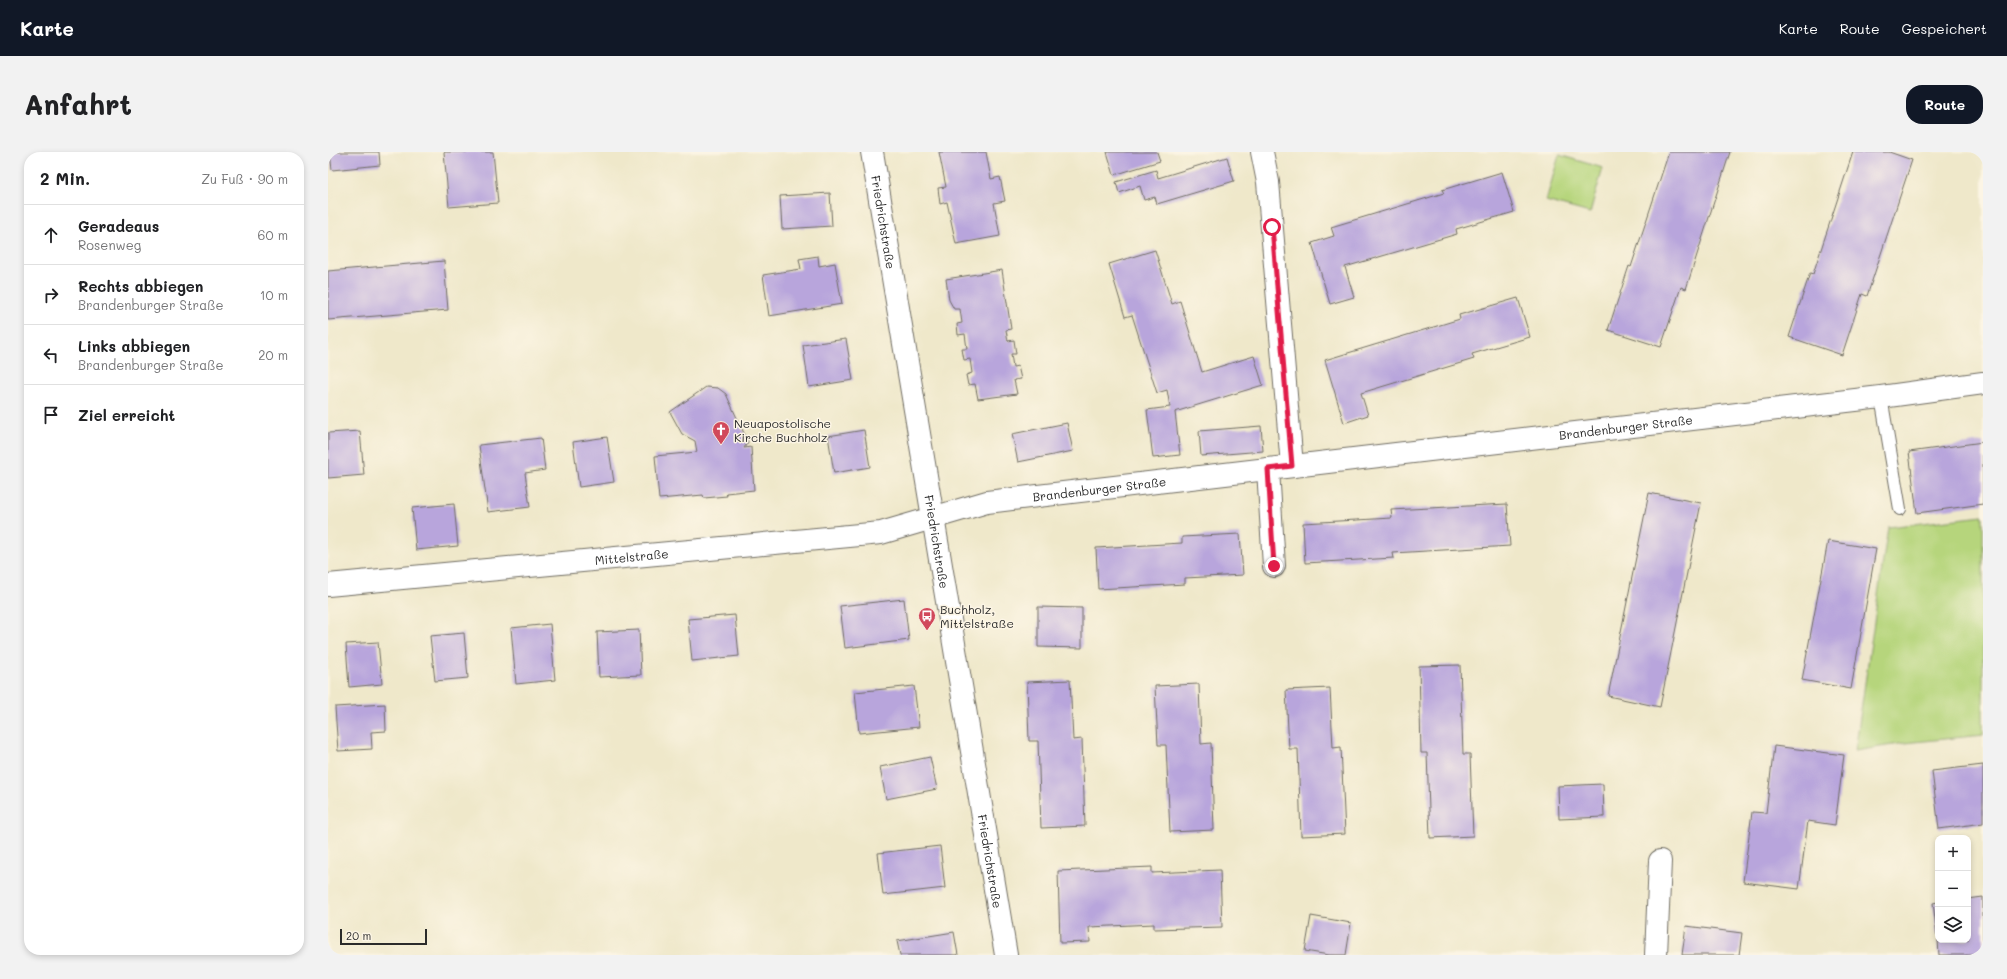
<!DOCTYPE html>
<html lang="de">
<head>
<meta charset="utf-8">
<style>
  body { margin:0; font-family:Mali,sans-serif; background:#f2f2f2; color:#202124 }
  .controls { position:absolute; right:12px; bottom:12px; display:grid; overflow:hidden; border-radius:8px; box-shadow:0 2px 6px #0003 }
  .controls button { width:36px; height:36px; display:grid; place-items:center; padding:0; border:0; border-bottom:1px solid #e0e0e0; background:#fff; color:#202124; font:20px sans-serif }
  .scale { position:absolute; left:12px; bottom:10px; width:87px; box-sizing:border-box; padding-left:4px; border:2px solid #2b2b2b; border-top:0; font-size:11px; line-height:14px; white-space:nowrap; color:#2b2b2b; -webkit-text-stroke:3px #fcf5e5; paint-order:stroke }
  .stop { position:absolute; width:12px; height:12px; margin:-9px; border:3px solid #e11d48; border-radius:50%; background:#fff }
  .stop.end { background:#e11d48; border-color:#fff; box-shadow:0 1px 4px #0008 }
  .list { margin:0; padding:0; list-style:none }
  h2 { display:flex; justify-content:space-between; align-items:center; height:52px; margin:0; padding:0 16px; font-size:17px }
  h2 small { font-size:13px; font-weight:400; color:#757577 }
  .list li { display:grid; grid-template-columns:26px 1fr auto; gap:12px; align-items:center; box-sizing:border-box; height:60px; padding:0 16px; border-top:1px solid #e0e0e0 }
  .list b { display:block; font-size:15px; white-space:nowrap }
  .list p { margin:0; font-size:13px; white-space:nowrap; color:#757577 }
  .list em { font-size:13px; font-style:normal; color:#757577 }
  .icon { flex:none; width:22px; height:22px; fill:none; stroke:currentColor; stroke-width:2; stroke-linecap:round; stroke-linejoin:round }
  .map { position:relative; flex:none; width:1655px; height:803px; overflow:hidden; border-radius:16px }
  header { display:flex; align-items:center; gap:24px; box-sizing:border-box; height:56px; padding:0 20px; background:#111827; color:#fff }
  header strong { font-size:19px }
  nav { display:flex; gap:22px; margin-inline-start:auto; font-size:14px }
  .intro { display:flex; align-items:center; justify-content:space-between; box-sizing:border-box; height:96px; padding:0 24px }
  h1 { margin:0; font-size:28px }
  .button { padding:10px 18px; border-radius:16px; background:#111827; color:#fff; font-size:14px; font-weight:700 }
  main { display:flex; gap:24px; padding:0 24px }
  aside { flex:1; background:#fff; border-radius:16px; box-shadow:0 2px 6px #0003 }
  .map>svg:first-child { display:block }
  .green { fill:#b6d57c; stroke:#708054 }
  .building { fill:#b8a5dc }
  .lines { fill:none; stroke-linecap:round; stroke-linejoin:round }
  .service-casing { stroke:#706d63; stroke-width:14 }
  .minor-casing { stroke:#706d63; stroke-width:24 }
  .service { stroke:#fff; stroke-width:12 }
  .minor { stroke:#fff; stroke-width:22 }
  .route { stroke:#e11d48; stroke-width:5 }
  .labels { text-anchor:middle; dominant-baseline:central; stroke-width:3; stroke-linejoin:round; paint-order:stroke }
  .street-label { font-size:12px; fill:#2b2b2b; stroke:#fcf5e5 }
  .poi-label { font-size:12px; fill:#2b2b2b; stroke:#fcf5e5; text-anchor:start }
</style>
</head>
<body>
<header>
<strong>Karte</strong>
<nav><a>Karte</a><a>Route</a><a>Gespeichert</a></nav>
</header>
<div class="intro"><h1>Anfahrt</h1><a class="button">Route</a></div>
<main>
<aside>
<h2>2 Min.<small>Zu Fuß · 90 m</small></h2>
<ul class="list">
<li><svg class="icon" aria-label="ahead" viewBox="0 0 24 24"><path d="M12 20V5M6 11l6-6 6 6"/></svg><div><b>Geradeaus</b><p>Rosenweg</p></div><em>60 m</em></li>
<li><svg class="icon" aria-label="right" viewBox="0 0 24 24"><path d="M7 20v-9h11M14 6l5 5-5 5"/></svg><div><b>Rechts abbiegen</b><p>Brandenburger Straße</p></div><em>10 m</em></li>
<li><svg class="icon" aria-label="left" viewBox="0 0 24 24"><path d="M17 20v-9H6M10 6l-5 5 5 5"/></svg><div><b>Links abbiegen</b><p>Brandenburger Straße</p></div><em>20 m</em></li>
<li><svg class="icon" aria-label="arrive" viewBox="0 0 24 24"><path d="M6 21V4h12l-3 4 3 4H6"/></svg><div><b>Ziel erreicht</b></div></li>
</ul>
</aside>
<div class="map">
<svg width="1655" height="803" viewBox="0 0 1655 803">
  <rect width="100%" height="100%" fill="#fcf5e5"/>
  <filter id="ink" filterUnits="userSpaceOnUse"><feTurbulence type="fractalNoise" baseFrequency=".025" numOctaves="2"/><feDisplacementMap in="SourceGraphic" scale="8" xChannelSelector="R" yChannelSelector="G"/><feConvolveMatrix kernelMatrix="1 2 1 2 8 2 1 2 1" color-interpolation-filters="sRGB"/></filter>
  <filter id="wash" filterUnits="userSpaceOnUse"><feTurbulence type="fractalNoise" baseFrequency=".012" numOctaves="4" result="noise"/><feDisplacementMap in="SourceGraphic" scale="16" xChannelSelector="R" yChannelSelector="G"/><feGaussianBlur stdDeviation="0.9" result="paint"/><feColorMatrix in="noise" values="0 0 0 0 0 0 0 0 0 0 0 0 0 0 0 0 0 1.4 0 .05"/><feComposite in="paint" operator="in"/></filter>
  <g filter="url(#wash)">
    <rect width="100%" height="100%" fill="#efe8ca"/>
    <g class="green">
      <polygon points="1231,3 1275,16 1262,61 1218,49"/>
      <polygon points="1655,364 1655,583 1577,591 1527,599 1560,375"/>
    </g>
    <g id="blocks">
      <g class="building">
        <polygon points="2,0 51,0 52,13 4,18"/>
        <polygon points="116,0 165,0 170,51 121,55"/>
        <polygon points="611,0 658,0 663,27 672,25 677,49 666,51 672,84 628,92 619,50 612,52 610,36 618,35"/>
        <polygon points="779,0 829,0 832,9 786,23"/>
        <polygon points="1341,0 1402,0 1358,137 1353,135 1333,195 1280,178 1301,114 1303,115"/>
        <polygon points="1525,0 1561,0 1584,8 1539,144 1534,142 1514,203 1461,185 1482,121 1485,122"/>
        <polygon points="899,5 906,29 829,52 827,45 816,48 812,34 791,41 788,30 828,18 830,26"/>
        <polygon points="1174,20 1186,60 1128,77 1129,82 1017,115 1026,145 1002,152 984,91 1006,84 1003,75 1116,41 1114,38"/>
        <polygon points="502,41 504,74 454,77 452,44"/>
        <polygon points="827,98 844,152 852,149 874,220 926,204 935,233 847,260 852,303 825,306 819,258 842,255 839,238 829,241 804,163 797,165 781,112"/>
        <polygon points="490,104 491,114 507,111 514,152 441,164 435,123 473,117 471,107"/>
        <polygon points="116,109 120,158 0,168 0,119"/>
        <polygon points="674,118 683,177 678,178 680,189 686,188 688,202 683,202 685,215 690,214 693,227 686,228 689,242 650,247 647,232 640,233 638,223 644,221 642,207 636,208 634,197 639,197 637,182 630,183 629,172 634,171 632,157 626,157 621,148 618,127"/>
        <polygon points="1190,146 1202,185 1144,202 1146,207 1033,241 1040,263 1016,271 997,208 1132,167 1131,163"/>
        <polygon points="518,187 525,228 481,235 475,193"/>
        <polygon points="378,235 390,236 398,242 420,290 416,296 423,295 426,338 398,341 399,344 376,346 375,343 331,347 327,304 369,300 367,289 354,282 342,260"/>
        <polygon points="739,271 745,299 690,310 684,282"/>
        <polygon points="933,274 935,299 873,304 871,279"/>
        <polygon points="536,278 542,315 506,321 500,284"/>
        <polygon points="32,279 36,323 0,326 0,281"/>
        <polygon points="279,285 286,330 251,335 245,290"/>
        <polygon points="213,286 217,318 197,321 202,355 160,360 151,293"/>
        <polygon points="1655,290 1655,352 1589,361 1581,300"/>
        <polygon points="1321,341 1373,351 1332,555 1280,544"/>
        <polygon points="126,352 130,394 88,398 84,356"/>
        <polygon points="1179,352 1182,394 1065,401 1066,406 977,411 975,371 1064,366 1063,358"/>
        <polygon points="912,382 915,423 857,426 857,432 770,437 768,396 854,391 854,385"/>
        <polygon points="1500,389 1548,397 1523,537 1474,528"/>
        <polygon points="576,447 581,488 517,496 512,454"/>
        <polygon points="710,455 754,456 754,496 710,495"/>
        <polygon points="407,463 411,504 364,509 360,467"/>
        <polygon points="222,472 227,528 188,532 183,476"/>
        <polygon points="311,478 313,523 271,525 269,480"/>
        <polygon points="136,481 140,526 107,529 102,484"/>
        <polygon points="50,490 54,532 21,535 18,492"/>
        <polygon points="1132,513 1135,602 1142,602 1145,684 1102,686 1099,601 1093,601 1091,514"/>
        <polygon points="742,528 745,588 754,587 757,674 713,676 710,589 701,589 699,530"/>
        <polygon points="871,532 873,592 883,591 886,678 842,680 838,593 830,593 827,534"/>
        <polygon points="586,534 591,575 531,581 527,540"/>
        <polygon points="1002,536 1005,596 1013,595 1017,682 973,684 970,597 961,597 958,538"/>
        <polygon points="57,552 58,579 43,580 44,597 10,599 7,555"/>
        <polygon points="1446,594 1516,603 1507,673 1480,669 1471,737 1415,730 1424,660 1438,661"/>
        <polygon points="602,605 609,637 558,647 552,615"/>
        <polygon points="1655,613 1655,671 1611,677 1604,619"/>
        <polygon points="1275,632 1276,665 1231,667 1230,634"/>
        <polygon points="612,694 617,736 555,743 550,701"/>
        <polygon points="824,715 824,721 892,718 894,775 826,777 826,772 761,775 762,790 732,791 730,719"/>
        <polygon points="1655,745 1655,803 1611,803 1610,788 1640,788 1640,747"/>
        <polygon points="1610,750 1610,783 1609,783 1605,751"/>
        <polygon points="983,764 1023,771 1018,803 1001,803 977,799"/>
        <polygon points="1358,774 1414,781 1411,803 1354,803"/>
        <polygon points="626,780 630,803 572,803 569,789"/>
      </g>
    </g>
  </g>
  <g filter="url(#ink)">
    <use href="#blocks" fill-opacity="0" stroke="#706d63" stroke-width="1"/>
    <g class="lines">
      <defs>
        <polyline id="service" points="1553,245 1572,357"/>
        <g id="minor">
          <path id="s1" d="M544,0L678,803"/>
          <polyline points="934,0 940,30 964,314"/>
          <polyline points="940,317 946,414"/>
          <path id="s2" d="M0,433L553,381L659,350L1553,245L1655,231"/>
          <polyline points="1328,803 1332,709"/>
        </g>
      </defs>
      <use href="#service" class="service-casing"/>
      <use href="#minor" class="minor-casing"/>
      <use href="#service" class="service"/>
      <use href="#minor" class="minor"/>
    </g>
  </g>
  <g class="lines" filter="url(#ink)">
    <polyline class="route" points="944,75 964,314 940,317 946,414"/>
  </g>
  <defs>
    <symbol id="church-pin" viewBox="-11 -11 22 30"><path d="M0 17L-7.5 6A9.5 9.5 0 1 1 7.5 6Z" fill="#d1495b" stroke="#fcf5e5"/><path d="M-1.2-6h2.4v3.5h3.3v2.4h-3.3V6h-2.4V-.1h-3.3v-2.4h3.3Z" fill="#fff"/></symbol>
    <symbol id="bus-pin" viewBox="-11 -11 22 30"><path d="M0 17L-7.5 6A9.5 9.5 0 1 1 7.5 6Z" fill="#d1495b" stroke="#fcf5e5"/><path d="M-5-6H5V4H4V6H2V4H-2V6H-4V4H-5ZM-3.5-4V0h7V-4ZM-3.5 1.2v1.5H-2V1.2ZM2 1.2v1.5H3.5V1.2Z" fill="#fff"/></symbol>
  </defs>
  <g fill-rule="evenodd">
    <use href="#church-pin" x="383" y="268" width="20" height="27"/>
    <use href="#bus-pin" x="589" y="454" width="20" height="27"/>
  </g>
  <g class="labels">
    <g class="street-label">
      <text stroke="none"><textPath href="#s1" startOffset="71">Friedrichstraße</textPath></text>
      <text stroke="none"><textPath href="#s2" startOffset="1309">Brandenburger Straße</textPath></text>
      <text stroke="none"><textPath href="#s2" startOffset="779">Brandenburger Straße</textPath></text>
      <text stroke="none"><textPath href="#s1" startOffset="395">Friedrichstraße</textPath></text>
      <text stroke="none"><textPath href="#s2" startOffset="305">Mittelstraße</textPath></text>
      <text stroke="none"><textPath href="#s1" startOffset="719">Friedrichstraße</textPath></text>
    </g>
    <g class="poi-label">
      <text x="406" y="271">Neuapostolische<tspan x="406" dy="14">Kirche Buchholz</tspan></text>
      <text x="612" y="457">Buchholz,<tspan x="612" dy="14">Mittelstraße</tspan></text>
    </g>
  </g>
</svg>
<div class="controls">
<button>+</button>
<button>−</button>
<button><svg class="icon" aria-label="layers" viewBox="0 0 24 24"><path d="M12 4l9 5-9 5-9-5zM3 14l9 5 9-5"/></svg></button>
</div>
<div class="scale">20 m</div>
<div class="stop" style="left:944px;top:75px"></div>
<div class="stop end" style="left:946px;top:414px"></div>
</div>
</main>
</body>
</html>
